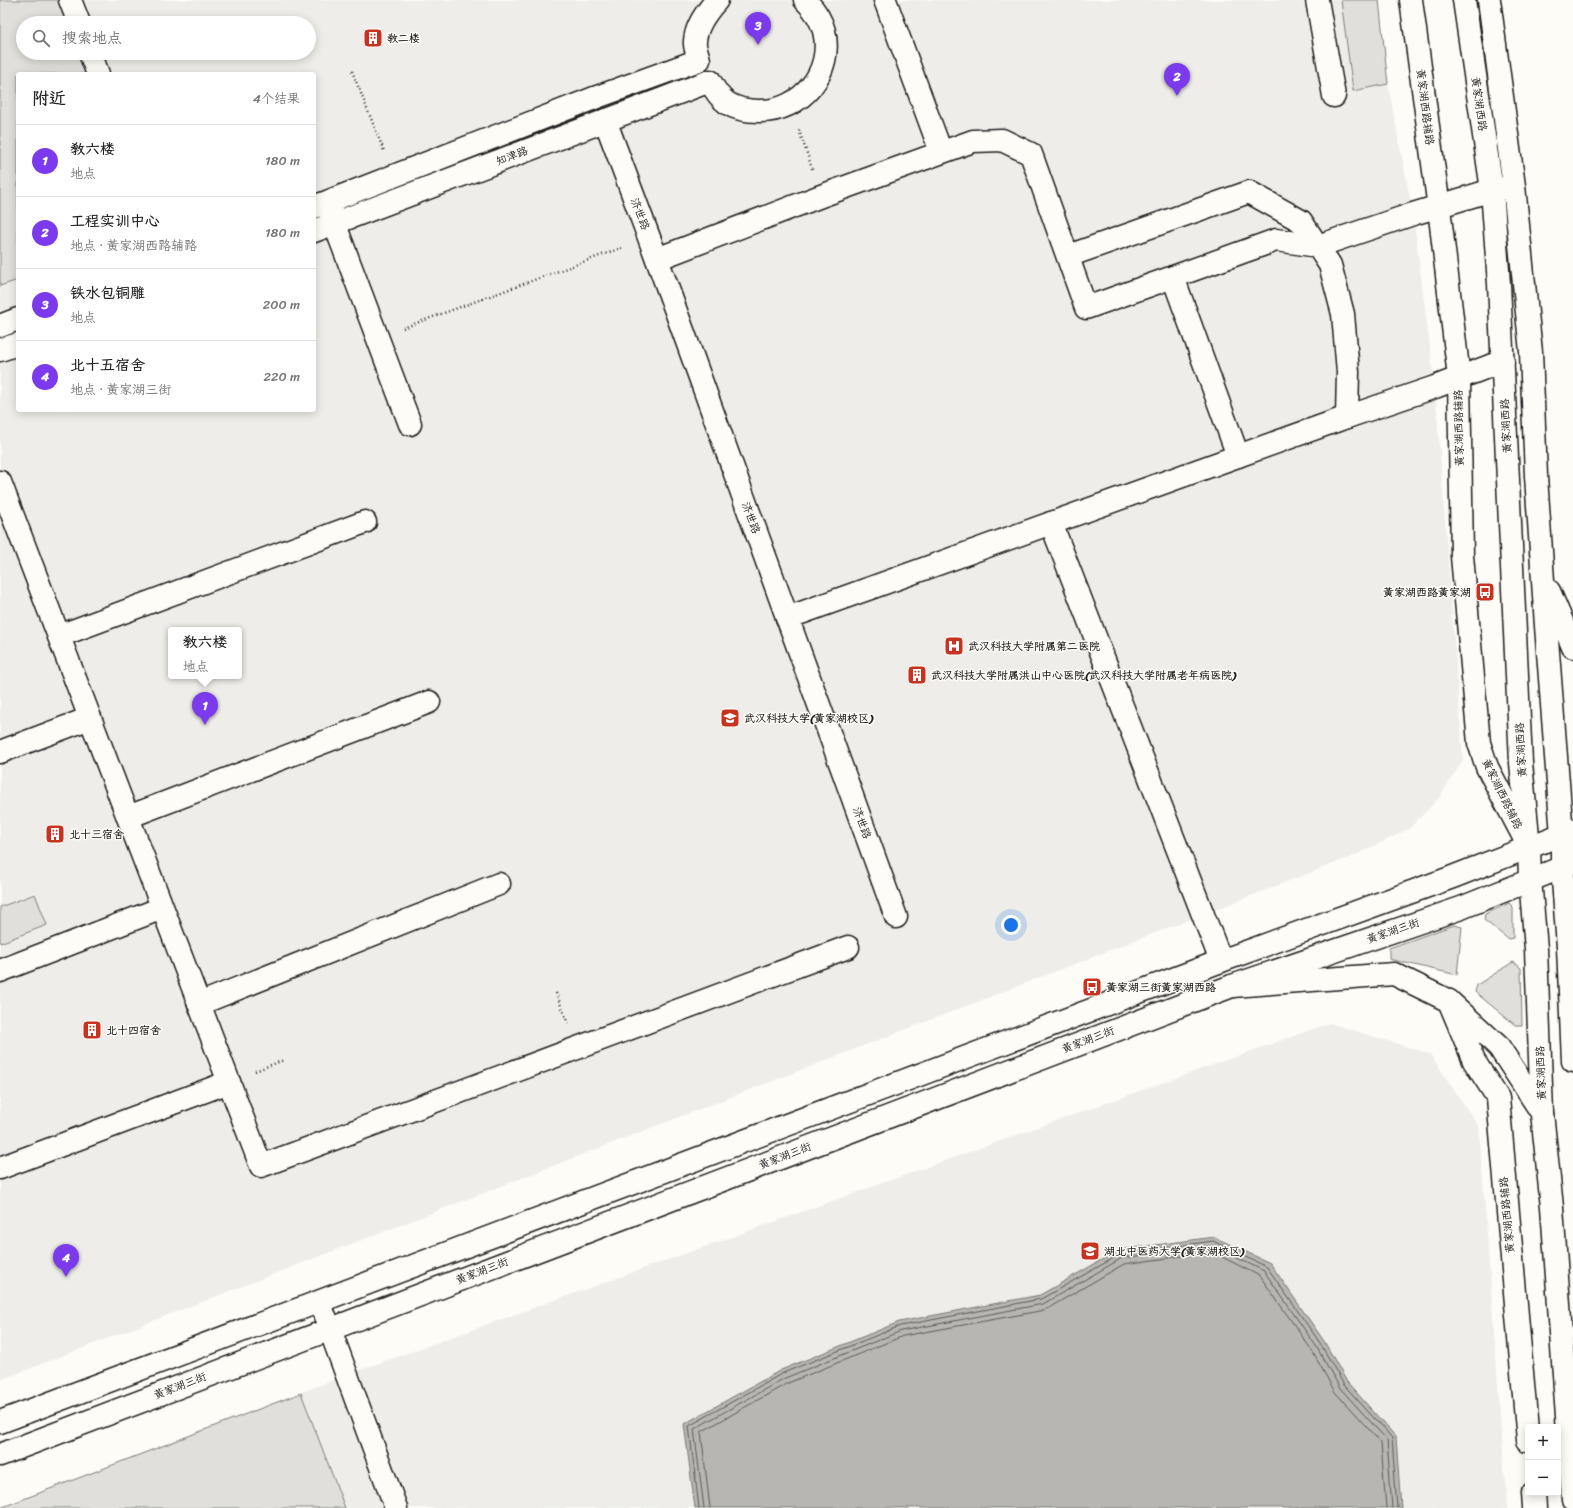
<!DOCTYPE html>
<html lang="zh">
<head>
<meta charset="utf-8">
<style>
  body { margin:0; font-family:Sriracha,"LXGW WenKai TC",sans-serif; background:#f2f2f2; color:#222 }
  .controls { position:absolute; right:12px; bottom:12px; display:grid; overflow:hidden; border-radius:4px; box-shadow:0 2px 10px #0003 }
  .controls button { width:36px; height:36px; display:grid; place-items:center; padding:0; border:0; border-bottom:1px solid #e0e0e0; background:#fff; color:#222; font:20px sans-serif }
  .you { position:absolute; left:1011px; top:925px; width:14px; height:14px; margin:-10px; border:3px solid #fff; border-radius:50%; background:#1a73e8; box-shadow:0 0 0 6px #1a73e833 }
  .badge { display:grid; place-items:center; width:26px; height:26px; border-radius:50%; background:#7c3aed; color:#fff; font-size:13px; font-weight:700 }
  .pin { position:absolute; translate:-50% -33px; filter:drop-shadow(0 1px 2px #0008) }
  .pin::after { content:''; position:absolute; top:21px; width:14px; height:12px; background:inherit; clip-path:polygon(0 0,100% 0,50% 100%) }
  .popup { position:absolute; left:168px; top:627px; width:74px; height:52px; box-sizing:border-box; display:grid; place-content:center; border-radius:4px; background:#fff; filter:drop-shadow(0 1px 3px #0005); font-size:13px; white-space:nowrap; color:#767676 }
  .popup b { font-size:15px; color:#222 }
  .popup::after { content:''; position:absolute; left:50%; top:100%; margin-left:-8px; border:8px solid transparent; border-top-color:#fff }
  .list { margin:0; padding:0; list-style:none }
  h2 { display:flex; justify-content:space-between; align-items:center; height:52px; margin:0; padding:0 16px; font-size:17px }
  h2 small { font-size:13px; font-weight:400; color:#767676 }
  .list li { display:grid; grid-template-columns:26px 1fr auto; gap:12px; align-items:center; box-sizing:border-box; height:72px; padding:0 16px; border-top:1px solid #e0e0e0 }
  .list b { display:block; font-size:15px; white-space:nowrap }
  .list p { margin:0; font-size:13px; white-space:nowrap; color:#767676 }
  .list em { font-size:13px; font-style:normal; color:#767676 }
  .icon { flex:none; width:22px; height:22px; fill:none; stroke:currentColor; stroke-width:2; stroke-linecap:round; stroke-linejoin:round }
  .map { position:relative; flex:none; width:1573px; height:1508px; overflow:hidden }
  .search { position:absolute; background:#fff; box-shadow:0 2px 10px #0003; left:16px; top:16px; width:300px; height:44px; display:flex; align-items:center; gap:10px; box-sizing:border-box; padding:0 14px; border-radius:22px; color:#767676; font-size:15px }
  .panel { position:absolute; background:#fff; box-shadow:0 2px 10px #0003; left:16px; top:72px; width:300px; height:340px; border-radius:4px }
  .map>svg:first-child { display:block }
  .built { fill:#eeede9; fill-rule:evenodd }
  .green { fill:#e0dfdb; stroke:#7e7e7c }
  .water { fill:#b7b6b2; stroke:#797876 }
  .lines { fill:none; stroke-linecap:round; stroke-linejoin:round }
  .shore { stroke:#5a5a58; stroke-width:1 }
  .minor-casing { stroke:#1c1c1c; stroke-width:25 }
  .major-casing { stroke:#1c1c1c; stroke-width:25 }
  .path { stroke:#1c1c1c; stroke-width:2.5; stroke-dasharray:1 3; stroke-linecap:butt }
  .minor { stroke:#fdfcf7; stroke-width:22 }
  .major { stroke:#fdfcf7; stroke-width:22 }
  .labels { text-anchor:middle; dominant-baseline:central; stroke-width:3; stroke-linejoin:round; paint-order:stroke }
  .poi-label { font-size:11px; font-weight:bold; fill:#1c1c1c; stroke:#fdfcf7; text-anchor:start }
  .street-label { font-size:11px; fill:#1c1c1c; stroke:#fdfcf7 }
</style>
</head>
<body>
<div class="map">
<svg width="1573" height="1508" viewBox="0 0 1573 1508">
  <rect width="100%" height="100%" fill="#fdfcf7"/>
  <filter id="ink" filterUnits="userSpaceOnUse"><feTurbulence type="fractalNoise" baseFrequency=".025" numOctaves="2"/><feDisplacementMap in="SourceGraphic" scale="8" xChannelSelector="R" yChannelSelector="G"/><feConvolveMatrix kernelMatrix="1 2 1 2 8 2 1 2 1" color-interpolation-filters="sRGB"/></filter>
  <g filter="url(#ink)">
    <g class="built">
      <path d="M0,0H1379L1388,84L1413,214L1435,387L1463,760L1439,798L1409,829L1351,857L0,1380ZM23,23H309V53H23ZM18,74H314V410H18ZM171,630H239V676H171Z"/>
      <polygon points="1330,1023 1430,1054 1479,1127 1507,1508 0,1508 346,1375"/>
    </g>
    <g class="green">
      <polygon points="0,0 70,0 79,23 23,23 23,53 90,53 98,74 18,74 18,280 0,286"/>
      <polygon points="1341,0 1379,0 1388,84 1353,91"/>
      <polygon points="35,894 47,925 0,943 0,907"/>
      <polygon points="1509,903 1513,907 1513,938 1508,939 1484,920 1485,914"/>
      <polygon points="1454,925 1462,927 1457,975 1389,959 1389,948"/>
      <polygon points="1513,962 1521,968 1522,1025 1515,1025 1475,992 1477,985"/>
      <polygon points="301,1393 345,1508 0,1508"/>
    </g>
    <polygon class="water" points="1214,1237 1270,1263 1324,1341 1347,1382 1396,1437 1401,1508 695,1508 684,1424 781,1370 899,1322 1040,1295 1119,1250"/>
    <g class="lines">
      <g class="shore">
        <polyline points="699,1508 689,1426 783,1373 900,1326 1041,1299 1121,1254 1213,1241 1267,1267 1320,1343 1344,1385 1392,1438 1397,1508"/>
        <polyline points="704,1508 694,1429 785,1378 901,1331 1043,1304 1122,1258 1213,1246 1264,1271 1316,1346 1340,1388 1387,1440 1392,1508"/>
        <polyline points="710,1508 701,1432 788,1383 903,1336 1045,1310 1124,1264 1212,1252 1260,1276 1311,1349 1335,1392 1381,1443 1386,1508"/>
      </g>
      <defs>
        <g id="minor">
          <polyline points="70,0 79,23"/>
          <polyline points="885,0 941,152"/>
          <polyline points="1317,0 1334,96"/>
          <polyline points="1411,0 1439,208 1459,377 1462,556 1479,743 1487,767 1529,847"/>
          <polyline points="90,53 98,74"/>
          <polyline points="605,120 657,259 896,917"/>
          <path d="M314,207L597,97L699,60C698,54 694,47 695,41C696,26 707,11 717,0"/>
          <polyline points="329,209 410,424"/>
          <path d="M314,231L710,81C714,89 720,98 727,103C736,109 749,111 759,111C801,112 834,72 824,31C821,19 814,9 805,0"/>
          <polyline points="1068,256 1249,192 1301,221 1330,265 1343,314 1348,372 1347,417 1238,456"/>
          <polyline points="657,259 821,196 973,141 1002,140 1031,154 1086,308 1173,277 1238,456 787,618"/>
          <polyline points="1173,277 1276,240 1318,246 1413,214 1492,190 1510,187"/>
          <polyline points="0,326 18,319"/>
          <polyline points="0,350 18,344"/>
          <polyline points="1347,417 1435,387 1503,361"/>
          <polyline points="0,482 261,1166 848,947"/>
          <polyline points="1051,523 1221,961"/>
          <polyline points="59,636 365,522"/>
          <polyline points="0,752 90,718"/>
          <polyline points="128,817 429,702"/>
          <polyline points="0,971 162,908"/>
          <polyline points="1449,1001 1474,1061 1498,1098 1528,1441"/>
          <polyline points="199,1004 499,884"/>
          <polyline points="0,1168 229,1082"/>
          <polyline points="325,1316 396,1508"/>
          <polyline points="0,1422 1221,961 1450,878 1573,830"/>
          <polyline points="0,1455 1232,986 1461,908 1573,863"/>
          <polyline points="1533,1493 1534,1508"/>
        </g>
        <g id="major">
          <polyline points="1464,0 1492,190 1499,284 1521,763 1529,847 1530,879 1536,949 1542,1113 1552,1207 1573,1501"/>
          <polyline points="1489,0 1514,186 1531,352 1536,476 1546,626 1562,835 1562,867 1568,947 1573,1061"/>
          <polyline points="1549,591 1573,647"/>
          <polyline points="1232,986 1394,974 1449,1001 1499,1047 1542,1113"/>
        </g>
      </defs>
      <use href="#minor" class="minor-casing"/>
      <use href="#major" class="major-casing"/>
      <g class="path">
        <polyline points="352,71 384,151"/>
        <polyline points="799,130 813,171"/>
        <polyline points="403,328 624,247"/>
        <polyline points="556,993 568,1023"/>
        <polyline points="255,1071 284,1060"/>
      </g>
      <use href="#minor" class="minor"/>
      <use href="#major" class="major"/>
    </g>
  </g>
  <defs>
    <symbol id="building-square" viewBox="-11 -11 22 22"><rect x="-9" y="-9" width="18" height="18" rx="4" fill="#c8321e" stroke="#fdfcf7"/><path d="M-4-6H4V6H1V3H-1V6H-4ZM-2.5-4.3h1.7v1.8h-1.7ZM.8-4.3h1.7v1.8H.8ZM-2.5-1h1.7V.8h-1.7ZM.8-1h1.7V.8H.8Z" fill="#fff"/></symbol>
    <symbol id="bus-square" viewBox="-11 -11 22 22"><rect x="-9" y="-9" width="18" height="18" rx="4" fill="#c8321e" stroke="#fdfcf7"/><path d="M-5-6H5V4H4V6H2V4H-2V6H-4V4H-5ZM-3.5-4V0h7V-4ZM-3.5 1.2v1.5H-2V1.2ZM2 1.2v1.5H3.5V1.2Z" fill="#fff"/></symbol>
    <symbol id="hospital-square" viewBox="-11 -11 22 22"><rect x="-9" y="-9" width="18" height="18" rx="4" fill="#c8321e" stroke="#fdfcf7"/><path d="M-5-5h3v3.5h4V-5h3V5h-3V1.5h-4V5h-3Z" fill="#fff"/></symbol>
    <symbol id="university-square" viewBox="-11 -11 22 22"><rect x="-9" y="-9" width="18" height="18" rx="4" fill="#c8321e" stroke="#fdfcf7"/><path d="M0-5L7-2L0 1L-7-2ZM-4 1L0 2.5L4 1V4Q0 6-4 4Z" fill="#fff"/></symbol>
  </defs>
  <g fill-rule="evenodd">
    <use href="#building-square" x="362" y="27" width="22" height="22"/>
    <use href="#bus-square" x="1474" y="581" width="22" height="22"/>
    <use href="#hospital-square" x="943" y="635" width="22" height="22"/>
    <use href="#building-square" x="906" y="664" width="22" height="22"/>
    <use href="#university-square" x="719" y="707" width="22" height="22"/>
    <use href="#building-square" x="44" y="823" width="22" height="22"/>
    <use href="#bus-square" x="1081" y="976" width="22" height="22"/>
    <use href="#building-square" x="81" y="1019" width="22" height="22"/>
    <use href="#university-square" x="1079" y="1240" width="22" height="22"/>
  </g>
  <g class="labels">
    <g class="poi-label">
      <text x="387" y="38">教二楼</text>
      <text x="1471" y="592" text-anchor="end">黄家湖西路黄家湖</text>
      <text x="968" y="646">武汉科技大学附属第二医院</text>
      <text x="931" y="675">武汉科技大学附属洪山中心医院(武汉科技大学附属老年病医院)</text>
      <text x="744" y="718">武汉科技大学(黄家湖校区)</text>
      <text x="69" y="834">北十三宿舍</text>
      <text x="1106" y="987">黄家湖三街黄家湖西路</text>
      <text x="106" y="1030">北十四宿舍</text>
      <text x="1104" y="1251">湖北中医药大学(黄家湖校区)</text>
    </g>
    <g class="street-label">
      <text transform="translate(1479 104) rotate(82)">黄家湖西路</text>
      <text transform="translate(1425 107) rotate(83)">黄家湖西路辅路</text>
      <text transform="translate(512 156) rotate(-21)">知津路</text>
      <text transform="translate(640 214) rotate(69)">济世路</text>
      <text transform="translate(1506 426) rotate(-93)">黄家湖西路</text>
      <text transform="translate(1459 428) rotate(-91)">黄家湖西路辅路</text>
      <text transform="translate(751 518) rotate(70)">济世路</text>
      <text transform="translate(1521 750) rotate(-93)">黄家湖西路</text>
      <text transform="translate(1502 794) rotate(64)">黄家湖西路辅路</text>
      <text transform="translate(862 823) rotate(70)">济世路</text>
      <text transform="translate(1393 931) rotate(-19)">黄家湖三街</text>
      <text transform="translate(1088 1040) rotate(-21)">黄家湖三街</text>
      <text transform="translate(1541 1073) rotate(-92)">黄家湖西路</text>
      <text transform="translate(785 1156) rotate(-21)">黄家湖三街</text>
      <text transform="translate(1507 1215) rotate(-95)">黄家湖西路辅路</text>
      <text transform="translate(482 1271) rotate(-21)">黄家湖三街</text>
      <text transform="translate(180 1386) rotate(-21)">黄家湖三街</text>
    </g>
  </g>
</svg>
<div class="controls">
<button>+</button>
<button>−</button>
</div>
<div class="you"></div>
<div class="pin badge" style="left:205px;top:725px">1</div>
<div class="popup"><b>教六楼</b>地点</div>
<div class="pin badge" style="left:1177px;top:96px">2</div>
<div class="pin badge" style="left:758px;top:45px">3</div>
<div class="pin badge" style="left:66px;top:1277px">4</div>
<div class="search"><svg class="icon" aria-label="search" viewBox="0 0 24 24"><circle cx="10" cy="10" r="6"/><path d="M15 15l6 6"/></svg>搜索地点</div>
<section class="panel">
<h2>附近<small>4个结果</small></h2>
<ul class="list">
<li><span class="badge">1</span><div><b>教六楼</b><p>地点</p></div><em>180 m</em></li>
<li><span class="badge">2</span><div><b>工程实训中心</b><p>地点 · 黄家湖西路辅路</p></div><em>180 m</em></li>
<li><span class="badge">3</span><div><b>铁水包铜雕</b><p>地点</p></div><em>200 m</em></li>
<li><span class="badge">4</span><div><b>北十五宿舍</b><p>地点 · 黄家湖三街</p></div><em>220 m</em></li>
</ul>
</section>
</div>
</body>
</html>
